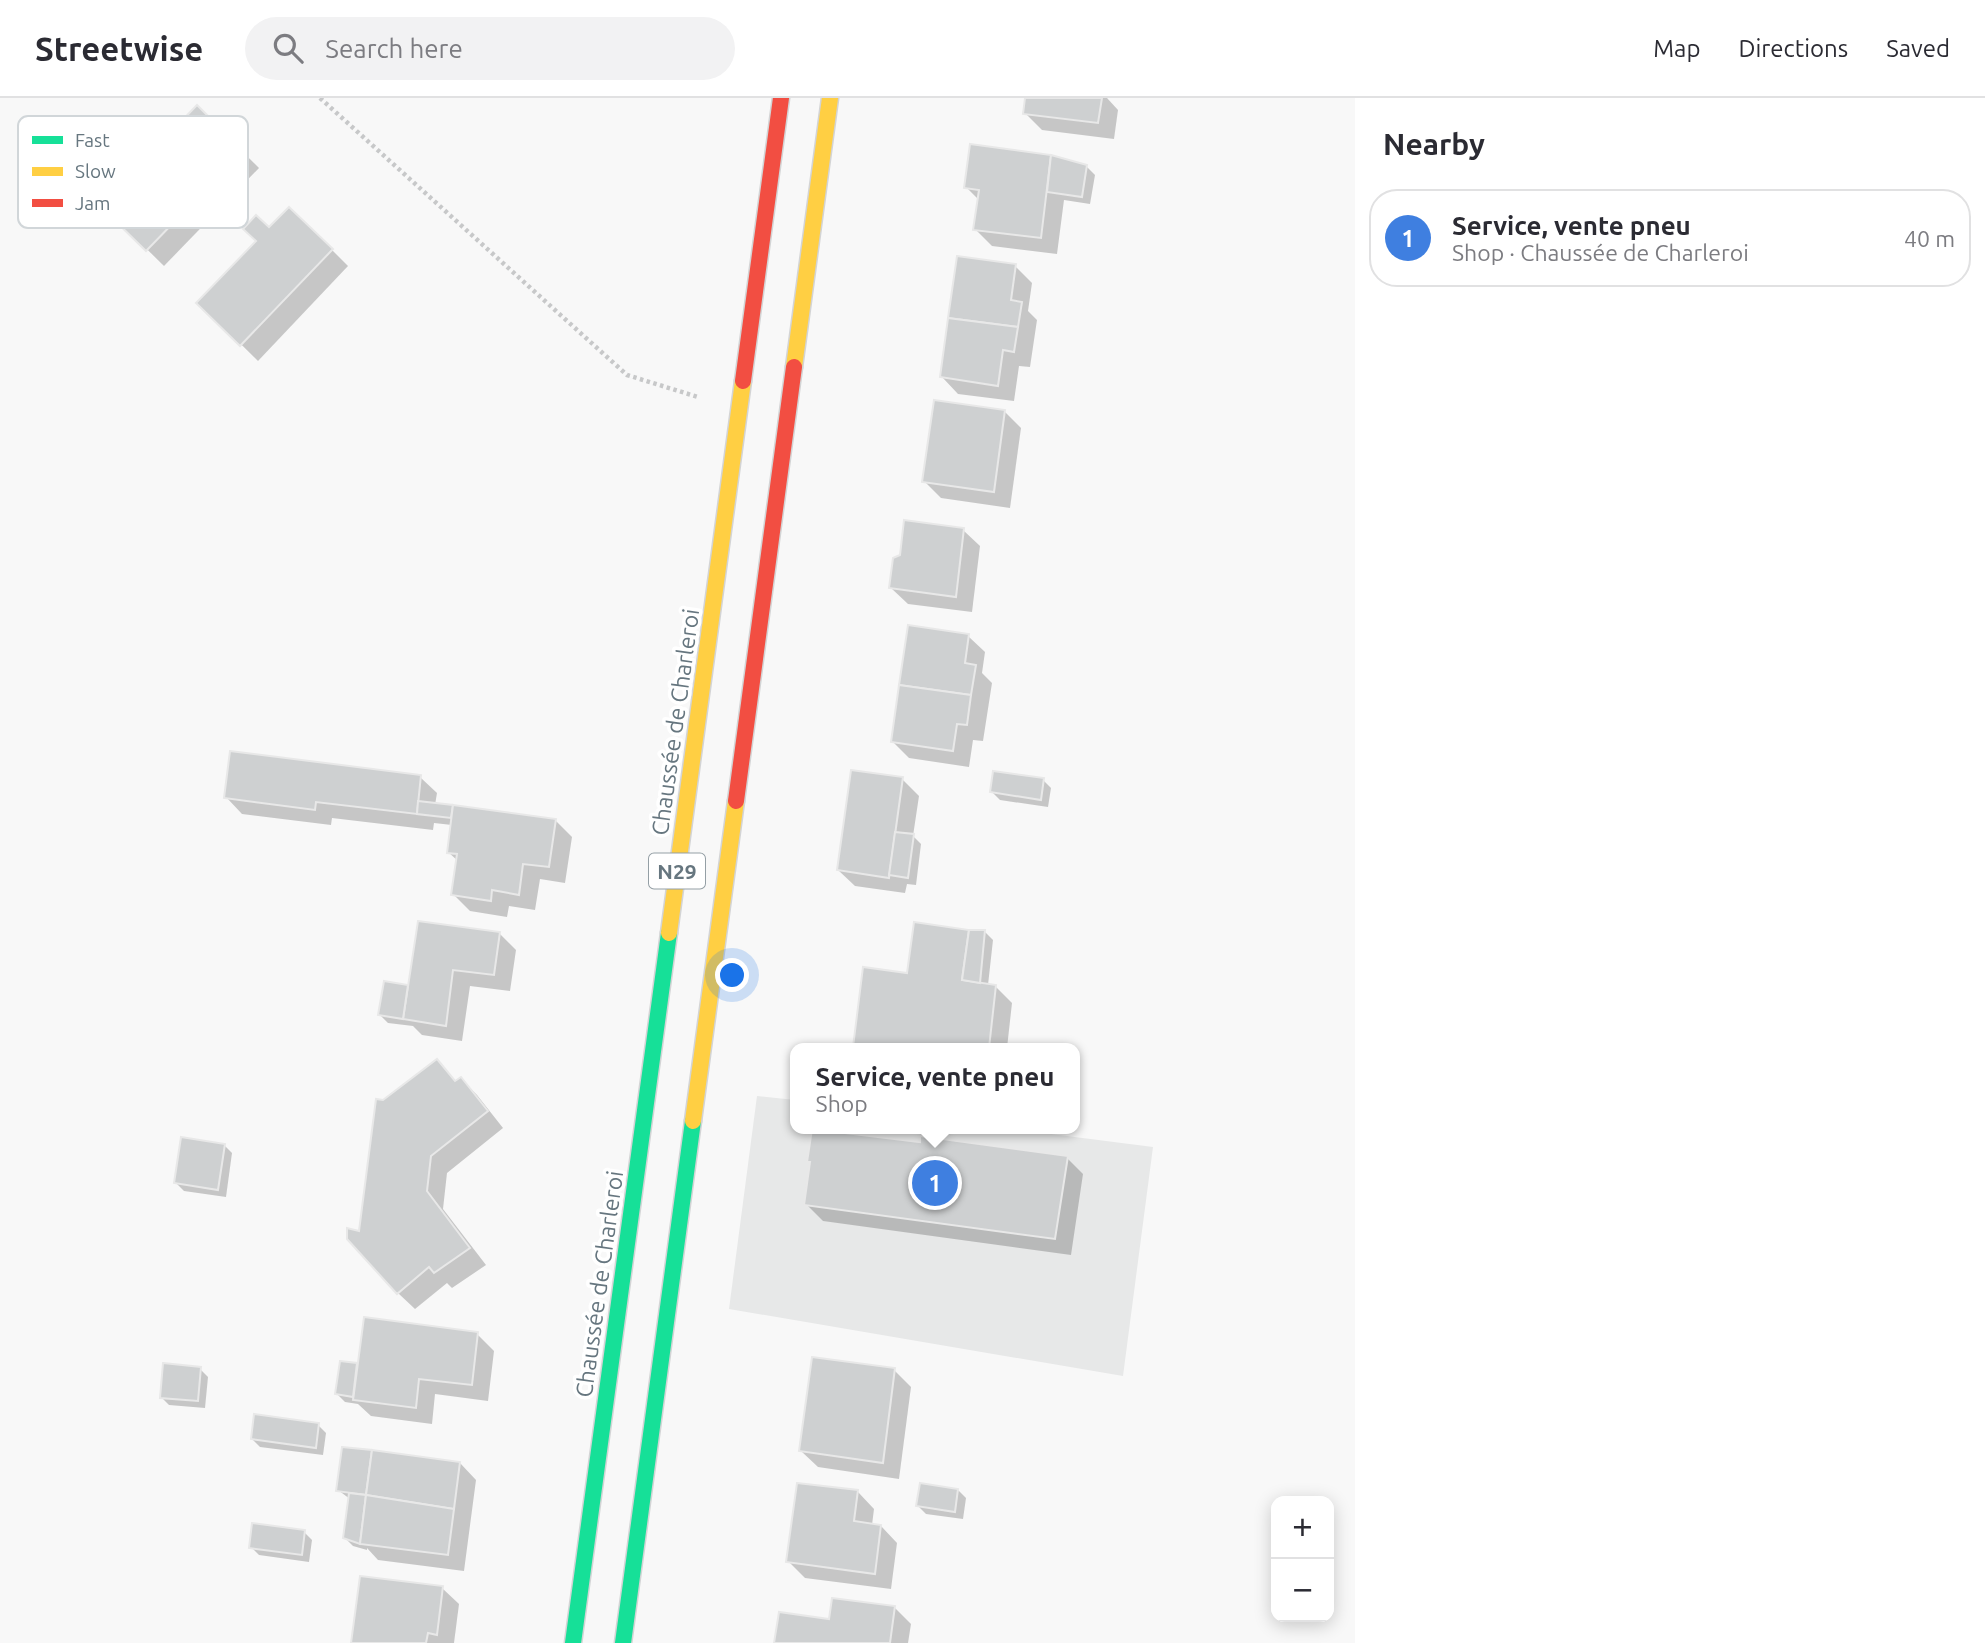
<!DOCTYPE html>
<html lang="en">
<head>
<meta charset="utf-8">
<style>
  body { margin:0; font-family:Ubuntu,sans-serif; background:#f2f2f3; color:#2b2b33 }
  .controls { position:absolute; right:21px; bottom:21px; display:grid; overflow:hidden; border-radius:14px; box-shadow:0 4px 18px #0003 }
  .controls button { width:63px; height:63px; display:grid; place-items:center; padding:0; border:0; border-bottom:2px solid #e1e1e2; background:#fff; color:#2b2b33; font:35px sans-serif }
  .you { position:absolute; left:733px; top:878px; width:24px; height:24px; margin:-18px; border:5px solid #fff; border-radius:50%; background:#1a73e8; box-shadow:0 0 0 10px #1a73e833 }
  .badge { display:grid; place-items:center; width:46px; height:46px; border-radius:50%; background:#1a73e8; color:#fff; font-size:23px; font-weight:700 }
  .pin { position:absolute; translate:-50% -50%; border:4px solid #fff; box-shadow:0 2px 7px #0006 }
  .popup { position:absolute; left:790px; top:945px; width:290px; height:91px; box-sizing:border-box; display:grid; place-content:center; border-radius:14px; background:#fff; filter:drop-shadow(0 2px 5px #0005); font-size:23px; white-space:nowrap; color:#7c7c81 }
  .popup b { font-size:26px; color:#2b2b33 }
  .popup::after { content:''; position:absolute; left:50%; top:100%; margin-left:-14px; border:14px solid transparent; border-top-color:#fff }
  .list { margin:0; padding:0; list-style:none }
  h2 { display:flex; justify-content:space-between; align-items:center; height:91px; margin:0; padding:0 28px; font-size:30px }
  h2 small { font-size:23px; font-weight:400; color:#7c7c81 }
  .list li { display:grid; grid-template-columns:46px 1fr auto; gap:21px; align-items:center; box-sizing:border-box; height:98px; margin:0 14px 14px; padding:0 14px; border:2px solid #e1e1e2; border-radius:28px }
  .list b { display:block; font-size:26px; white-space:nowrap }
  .list p { margin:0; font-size:23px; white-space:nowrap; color:#7c7c81 }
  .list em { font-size:23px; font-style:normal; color:#7c7c81 }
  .icon { flex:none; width:38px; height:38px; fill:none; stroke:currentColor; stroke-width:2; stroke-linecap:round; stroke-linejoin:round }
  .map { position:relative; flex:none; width:1355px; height:1545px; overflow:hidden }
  header { display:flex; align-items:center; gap:42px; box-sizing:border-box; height:98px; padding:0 35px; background:#fff; border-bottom:2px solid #e1e1e2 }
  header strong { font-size:33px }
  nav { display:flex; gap:38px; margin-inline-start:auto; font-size:24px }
  .search { width:490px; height:63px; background:#f2f2f3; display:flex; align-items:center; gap:18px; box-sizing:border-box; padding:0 24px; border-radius:38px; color:#7c7c81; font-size:26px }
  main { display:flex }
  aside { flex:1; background:#fff }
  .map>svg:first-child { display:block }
  .built { fill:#e7e8e8 }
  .shadow { fill:#0003 }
  .building { fill:#ced0d1; stroke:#e8e8e8; stroke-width:2 }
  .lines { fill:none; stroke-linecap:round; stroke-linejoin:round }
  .fast-casing { stroke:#d3d4d5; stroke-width:19 }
  .slow-casing { stroke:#d3d4d5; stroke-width:19 }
  .jam-casing { stroke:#d3d4d5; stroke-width:19 }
  .path { stroke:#c7c8c9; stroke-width:4.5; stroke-dasharray:3.5 3.5; stroke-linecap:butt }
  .fast { stroke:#16e098; stroke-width:16 }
  .slow { stroke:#ffcf43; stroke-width:16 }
  .jam { stroke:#f24e42; stroke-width:16 }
  .labels { text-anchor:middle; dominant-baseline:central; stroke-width:7; stroke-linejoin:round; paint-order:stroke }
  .shield { fill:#fff; stroke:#949fa5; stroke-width:2 }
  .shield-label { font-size:21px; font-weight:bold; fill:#66767f }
  .street-label { font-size:23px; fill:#66767f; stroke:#fff }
  .key { fill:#fff; stroke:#d1d6d9; stroke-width:2 }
  .key-label { font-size:19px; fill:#66767f }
</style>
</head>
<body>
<header>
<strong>Streetwise</strong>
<div class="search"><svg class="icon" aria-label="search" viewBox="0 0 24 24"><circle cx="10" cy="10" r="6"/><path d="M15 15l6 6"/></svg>Search here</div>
<nav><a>Map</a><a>Directions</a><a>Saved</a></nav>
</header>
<main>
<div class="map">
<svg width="1355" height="1545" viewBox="0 0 1355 1545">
  <rect width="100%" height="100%" fill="#f8f8f8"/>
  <polygon class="built" points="757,998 795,1002 795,1031 1013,1031 1153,1049 1123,1278 729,1211"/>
  <g class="shadow">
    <polygon points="1027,0 1107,0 1118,12 1114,41 1042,32 1025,15"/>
    <polygon points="197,9 259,70 164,168 103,108"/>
    <polygon points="1050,58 1053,61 1087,69 1095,77 1090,106 1064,102 1057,156 992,148 975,131 979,102 966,89"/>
    <polygon points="269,131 332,152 348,168 258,263 199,205"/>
    <polygon points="1015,168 1032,185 1028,213 1037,222 1030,269 1019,268 1014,303 958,296 942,279"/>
    <polygon points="1004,313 1021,330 1010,410 941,400 924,383"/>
    <polygon points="963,432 980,448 972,514 908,506 891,490"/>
    <polygon points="968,538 985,554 982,575 992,585 983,643 973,642 969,669 909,660 892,643"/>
    <polygon points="420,679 437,695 435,707 555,722 572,739 565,785 540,781 535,812 509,808 507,819 470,813 453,796 458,763 448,754 452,727 434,725 433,732 332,720 331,727 242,716 226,699"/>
    <polygon points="902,681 919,698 913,738 921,746 916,787 907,786 905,795 855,788 838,772"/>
    <polygon points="1043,682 1051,690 1048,709 1000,702 992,694"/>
    <polygon points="985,834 993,842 988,887 995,888 1012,905 1007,950 857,950 854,948 909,877"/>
    <polygon points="499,835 516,852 510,893 470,888 462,943 422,937 413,928 388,925 380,917 408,888 410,890"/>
    <polygon points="437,963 457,984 461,981 477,997 503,1030 447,1075 443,1111 486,1167 452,1190 447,1185 415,1211 398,1195 361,1135 383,1004"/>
    <polygon points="814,1031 921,1046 1067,1060 1083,1076 1071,1157 823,1123 806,1106 812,1066 809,1063"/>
    <polygon points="224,1047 232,1055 226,1099 184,1093 176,1085"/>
    <polygon points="477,1236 494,1253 488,1303 435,1296 432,1326 371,1318 358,1306 345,1304 337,1296 357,1267 359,1269"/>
    <polygon points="200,1271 208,1279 205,1310 169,1307 161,1299"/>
    <polygon points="894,1272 911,1289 899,1381 818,1369 801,1353"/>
    <polygon points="318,1327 326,1335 323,1357 260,1349 252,1341"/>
    <polygon points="460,1365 476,1382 464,1473 378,1462 367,1450 367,1452 353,1448 345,1440 350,1401 338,1392"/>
    <polygon points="958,1392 966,1400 963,1421 926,1416 918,1408"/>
    <polygon points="858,1394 874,1411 872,1427 881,1428 897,1445 891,1491 805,1480 788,1463"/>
    <polygon points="304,1434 312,1442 309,1464 259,1457 251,1449"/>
    <polygon points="442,1490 459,1506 454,1545 353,1545"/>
    <polygon points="894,1509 911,1526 908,1545 776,1545 831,1523"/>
  </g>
  <g class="building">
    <polygon points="1025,0 1102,0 1098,25 1023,16"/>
    <polygon points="197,7 243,53 146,153 100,108"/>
    <polygon points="970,46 1051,57 1041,140 973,132 979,92 964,90"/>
    <polygon points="1051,57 1087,67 1082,99 1047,94"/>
    <polygon points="289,109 333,151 240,248 196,205 256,143 243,131 256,117 269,129"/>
    <polygon points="957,158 1016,166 1011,202 1022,204 1018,229 948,220"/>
    <polygon points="948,220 1018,229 1014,254 1003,252 998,288 940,279"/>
    <polygon points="934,302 1005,312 994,394 922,384"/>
    <polygon points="904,422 964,430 956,499 889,490 893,460 900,457"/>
    <polygon points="908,527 969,536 965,565 976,567 971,597 899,587"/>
    <polygon points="899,587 971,597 967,627 957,626 953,653 891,644"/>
    <polygon points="230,653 421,677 417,716 316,704 315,712 224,700"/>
    <polygon points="851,672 903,679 889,780 837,772"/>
    <polygon points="993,673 1044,680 1041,702 990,694"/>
    <polygon points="418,703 453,707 451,720 417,716"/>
    <polygon points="453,707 556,721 549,769 523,766 519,797 492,792 491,803 451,797 457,756 447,755"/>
    <polygon points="895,734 914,736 908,780 889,777"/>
    <polygon points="418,823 500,834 494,877 453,872 446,928 403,921"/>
    <polygon points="914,824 969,832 962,882 996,887 989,950 853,949 863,869 907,875"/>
    <polygon points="969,832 985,832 980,885 962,882"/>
    <polygon points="384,883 408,887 403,921 378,917"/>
    <polygon points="437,961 455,983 461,979 488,1013 431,1058 427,1093 470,1150 434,1175 429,1169 397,1196 347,1141 347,1130 359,1133 376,1001 383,1002"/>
    <polygon points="812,1031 920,1044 920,1038 1068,1058 1055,1141 804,1107 810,1064 807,1064"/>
    <polygon points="181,1039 225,1046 218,1092 174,1085"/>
    <polygon points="364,1219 478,1234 472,1287 419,1281 416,1310 353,1302"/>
    <polygon points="812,1259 895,1270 883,1365 799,1353"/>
    <polygon points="340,1263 357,1265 353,1299 335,1296"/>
    <polygon points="163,1265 201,1269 198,1303 160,1300"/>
    <polygon points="254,1316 319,1325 316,1350 251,1341"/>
    <polygon points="342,1349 372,1352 366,1397 336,1393"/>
    <polygon points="372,1352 460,1364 454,1411 366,1397"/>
    <polygon points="797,1385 858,1392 854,1423 881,1427 875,1476 786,1464"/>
    <polygon points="920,1385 958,1391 955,1414 916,1408"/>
    <polygon points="349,1395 366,1397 360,1446 343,1440"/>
    <polygon points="366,1397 454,1411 448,1457 360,1446"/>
    <polygon points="252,1425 305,1432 302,1457 249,1450"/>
    <polygon points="360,1478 443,1488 437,1537 428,1535 426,1545 351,1545"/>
    <polygon points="832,1500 895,1508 890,1545 774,1545 779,1514 829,1521"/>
  </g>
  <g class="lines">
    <defs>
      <g id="fast">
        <polyline points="573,1545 669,835"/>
        <polyline points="623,1545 693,1023"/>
      </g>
      <g id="slow">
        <polyline points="794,269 830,0"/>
        <polyline points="669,835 743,283"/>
        <polyline points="693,1023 736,703"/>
      </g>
      <g id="jam">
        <polyline points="743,283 781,0"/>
        <polyline points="736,703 794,269"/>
      </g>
    </defs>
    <use href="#fast" class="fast-casing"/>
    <use href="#slow" class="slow-casing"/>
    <use href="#jam" class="jam-casing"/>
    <polyline class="path" points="320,0 627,277 698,299"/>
    <use href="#fast" class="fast"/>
    <use href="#slow" class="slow"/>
    <use href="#jam" class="jam"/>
  </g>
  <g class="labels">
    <rect class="shield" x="649" y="755.5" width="56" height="35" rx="5"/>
    <g class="shield-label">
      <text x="677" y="773">N29</text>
    </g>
    <g class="street-label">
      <text transform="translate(675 624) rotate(-82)">Chaussée de Charleroi</text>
      <text transform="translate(599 1186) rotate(-82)">Chaussée de Charleroi</text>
    </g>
  </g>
  <rect x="18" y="18" width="230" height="112" rx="10" class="key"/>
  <rect x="32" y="38" width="31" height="8" fill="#16e098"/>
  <rect x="32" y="69" width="31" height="9" fill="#ffcf43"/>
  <rect x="32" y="101" width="31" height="8" fill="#f24e42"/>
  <g class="key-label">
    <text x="75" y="49">Fast</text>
    <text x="75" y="80">Slow</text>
    <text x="75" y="112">Jam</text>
  </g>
</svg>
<div class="controls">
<button>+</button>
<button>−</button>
</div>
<div class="you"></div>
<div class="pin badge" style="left:935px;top:1085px;background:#3f7fe0">1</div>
<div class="popup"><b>Service, vente pneu</b>Shop</div>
</div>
<aside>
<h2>Nearby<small></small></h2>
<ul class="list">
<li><span class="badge" style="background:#3f7fe0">1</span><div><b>Service, vente pneu</b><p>Shop · Chaussée de Charleroi</p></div><em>40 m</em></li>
</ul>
</aside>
</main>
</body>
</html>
